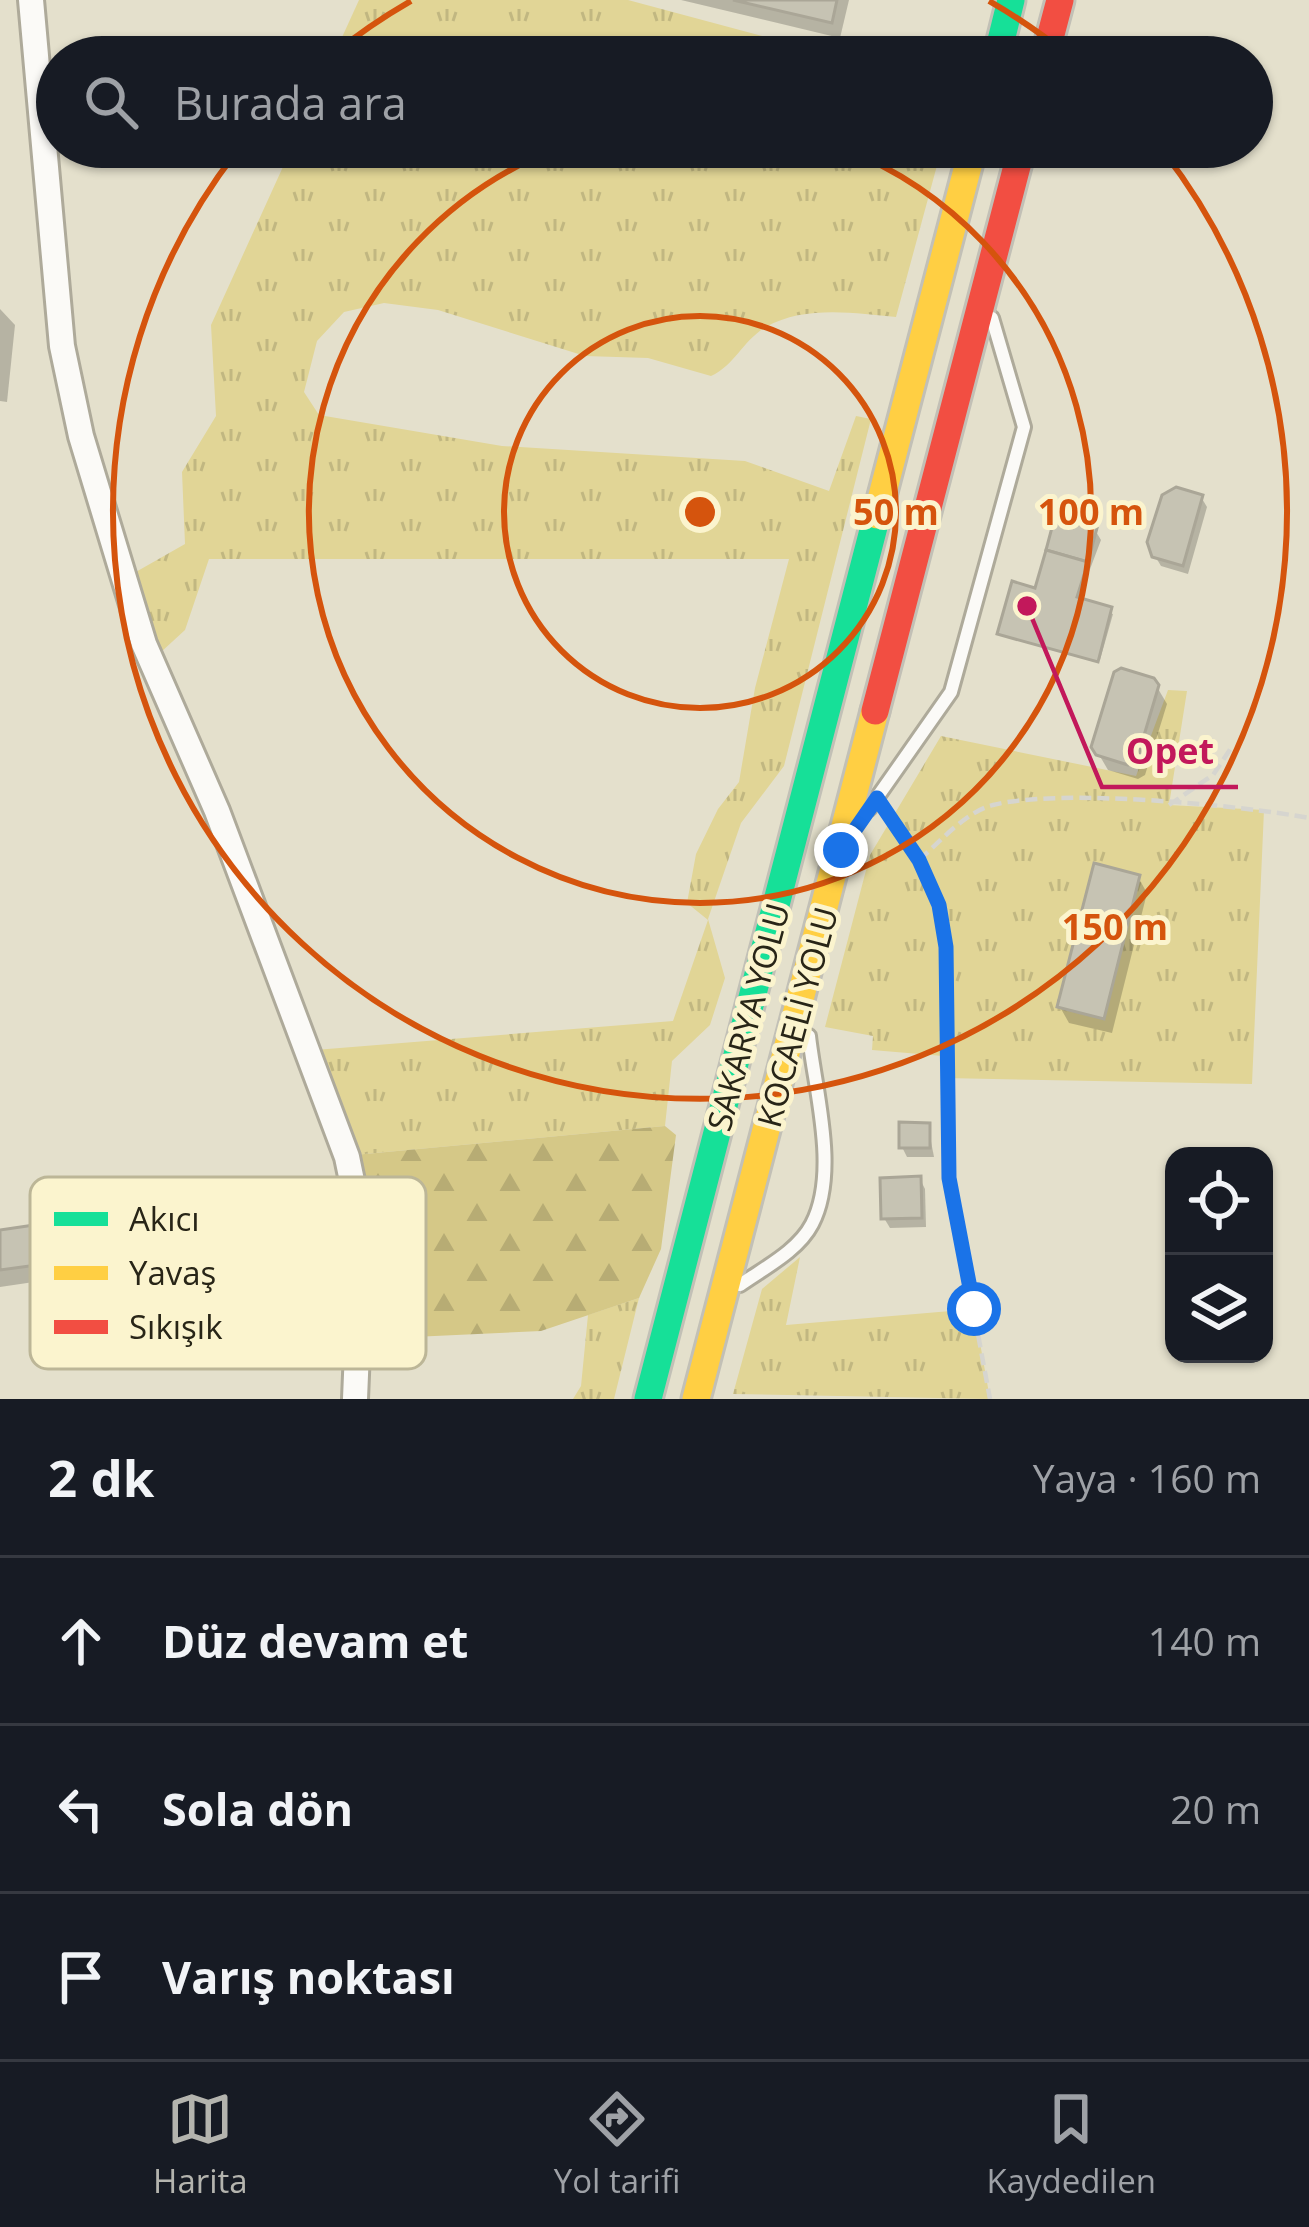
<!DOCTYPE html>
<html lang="tr">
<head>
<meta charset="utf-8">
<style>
  body { margin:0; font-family:"Open Sans",sans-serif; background:#20242c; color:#f1f3f6 }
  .controls { position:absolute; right:36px; bottom:36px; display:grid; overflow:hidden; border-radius:24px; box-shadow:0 3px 9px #0004 }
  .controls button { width:108px; height:108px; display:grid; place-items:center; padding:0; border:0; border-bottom:3px solid #363941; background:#171b24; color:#f1f3f6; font:60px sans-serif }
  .stop { position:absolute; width:36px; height:36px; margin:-27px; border:9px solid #1a73e8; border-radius:50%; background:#fff }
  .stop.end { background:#1a73e8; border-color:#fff; box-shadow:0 3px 12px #0008 }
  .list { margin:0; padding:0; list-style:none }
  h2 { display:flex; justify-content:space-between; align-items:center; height:156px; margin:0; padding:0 48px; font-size:51px }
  h2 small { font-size:39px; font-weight:400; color:#9ea1a6 }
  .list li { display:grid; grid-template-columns:78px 1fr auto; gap:36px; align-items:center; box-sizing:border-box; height:168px; padding:0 48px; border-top:3px solid #363941 }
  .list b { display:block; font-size:45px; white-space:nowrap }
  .list em { font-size:39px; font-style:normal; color:#9ea1a6 }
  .icon { flex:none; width:66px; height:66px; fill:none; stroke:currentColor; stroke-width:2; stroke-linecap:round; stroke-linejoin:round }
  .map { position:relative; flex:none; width:1309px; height:1399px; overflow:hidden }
  .search { position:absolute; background:#171b24; box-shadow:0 3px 9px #0004; left:36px; right:36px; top:36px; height:132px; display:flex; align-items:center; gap:30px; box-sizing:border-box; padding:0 42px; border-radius:66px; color:#9ea1a6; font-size:45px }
  .sheet { height:660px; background:#171b24 }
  nav { display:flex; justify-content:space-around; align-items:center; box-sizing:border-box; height:168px; border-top:3px solid #363941; background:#171b24; font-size:33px; color:#9ea1a6 }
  nav a { display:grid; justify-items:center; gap:6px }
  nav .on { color:#b4b4ae }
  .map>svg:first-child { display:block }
  .grass { fill:url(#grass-tufts) }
  .forest { fill:url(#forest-firs) }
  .shadow { fill:#0003 }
  .building { fill:#c6c3b3; stroke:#aaa697; stroke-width:3 }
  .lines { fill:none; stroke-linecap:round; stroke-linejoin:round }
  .lane-casing { stroke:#aeaa9a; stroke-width:18 }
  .street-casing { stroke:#aeaa9a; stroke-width:30 }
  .fast-casing { stroke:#c2c0b6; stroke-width:33 }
  .slow-casing { stroke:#c2c0b6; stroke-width:33 }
  .jam-casing { stroke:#c2c0b6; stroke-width:33 }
  .path { stroke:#d6d5cf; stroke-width:4.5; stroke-dasharray:12 6; stroke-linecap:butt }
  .lane { stroke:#fbfaf7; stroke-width:12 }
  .street { stroke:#fbfaf7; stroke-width:24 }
  .fast { stroke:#16e098; stroke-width:27 }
  .slow { stroke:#ffcf43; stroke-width:27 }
  .jam { stroke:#f24e42; stroke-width:27 }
  .route { stroke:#1a73e8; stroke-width:15 }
  .ring { fill:none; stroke:#d5540d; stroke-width:6 }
  .labels { text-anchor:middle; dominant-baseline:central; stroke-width:10; stroke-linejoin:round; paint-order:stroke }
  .street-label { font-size:33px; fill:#282517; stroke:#fbf4ce }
  .key { fill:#fbf4ce; stroke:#bcb697; stroke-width:3 }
  .key-label { font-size:33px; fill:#282517 }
  .centre { fill:#d5540d; stroke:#fbf4ce; stroke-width:6 }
  .ring-label { font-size:36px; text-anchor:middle; font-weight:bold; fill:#d5540d; stroke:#fbf4ce; stroke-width:10; stroke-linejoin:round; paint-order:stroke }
  .leader { fill:none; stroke:#c2185b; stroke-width:4.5 }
  .callout-dot { fill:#c2185b; stroke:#fbf4ce; stroke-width:4.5 }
  .callout-label { font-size:36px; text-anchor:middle; font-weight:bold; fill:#c2185b; stroke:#fbf4ce; stroke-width:10; stroke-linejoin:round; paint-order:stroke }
</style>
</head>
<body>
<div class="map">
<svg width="1309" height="1399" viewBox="0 0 1309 1399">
  <defs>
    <pattern id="grass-tufts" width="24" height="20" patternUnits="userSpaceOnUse" patternTransform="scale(3)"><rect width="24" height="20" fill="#e1d596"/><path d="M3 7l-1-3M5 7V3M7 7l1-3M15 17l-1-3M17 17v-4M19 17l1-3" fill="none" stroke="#c1b781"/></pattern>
    <pattern id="forest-firs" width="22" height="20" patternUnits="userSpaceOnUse" patternTransform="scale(3)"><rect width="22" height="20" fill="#d5c887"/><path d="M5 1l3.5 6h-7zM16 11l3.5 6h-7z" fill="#b7ac74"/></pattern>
  </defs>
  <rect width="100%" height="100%" fill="#e4e0cc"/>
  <g class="grass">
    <polygon points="359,0 628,0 840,57 333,57"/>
    <path d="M292,147H942L896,317C855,313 804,305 766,327C743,340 735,365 711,376L648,358L585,356L438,310L384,303L344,312L317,341L304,392L319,415L502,446L745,461L829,491L856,416L871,419L784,766L741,823L708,919L725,978L710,1025L672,1061L665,1126L354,1155L315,1050L673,1021L708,920L687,903L696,854L718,809L739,782L755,688L789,559H209L185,630L160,653L134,573L185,544L182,472L216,416L211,325Z"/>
    <polygon points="1168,690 1187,691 1169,805 1264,810 1252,1084 944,1078 943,1056 872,1050 873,1036 825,1027 870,855 941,736 1136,776"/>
    <polygon points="800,1257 786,1325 974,1309 990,1399 733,1394 762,1289"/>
    <polygon points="639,1298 614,1399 573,1399 581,1386 588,1315"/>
  </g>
  <path class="forest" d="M665,1126L676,1135L661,1249L639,1298L541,1331L370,1339C370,1274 373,1218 354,1155Z"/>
  <g class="shadow">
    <polygon points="681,0 849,0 840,38"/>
    <polygon points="0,309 15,325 7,402 0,401"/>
    <polygon points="1201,497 1207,507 1188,574 1161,566 1155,556"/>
    <polygon points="1095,530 1101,540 1078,601 1113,614 1100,660 1001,632"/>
    <polygon points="1157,687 1167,704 1145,775 1138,779 1108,770 1094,746"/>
    <polygon points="1138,877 1147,893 1112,1033 1069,1023 1060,1007"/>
    <polygon points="928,1126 934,1157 907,1157 902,1147"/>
    <polygon points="920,1179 925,1189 926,1227 890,1228 884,1218"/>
    <polygon points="73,1222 82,1238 88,1274 0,1287 0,1233"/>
  </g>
  <g class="building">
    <polygon points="733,0 837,0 832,23"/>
    <polygon points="1176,487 1203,495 1183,566 1152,557 1147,542 1162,495"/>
    <polygon points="1055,516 1097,528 1088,562 1046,550"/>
    <polygon points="1046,550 1088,562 1077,597 1112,607 1098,662 997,634 1012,581 1035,588"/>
    <polygon points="1121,668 1154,678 1159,685 1137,759 1128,765 1096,755 1091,747 1114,672"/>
    <polygon points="1094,863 1140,875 1104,1019 1057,1007"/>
    <polygon points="899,1122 930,1123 930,1148 899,1148"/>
    <polygon points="921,1176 922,1218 881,1219 880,1178"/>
    <polygon points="75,1219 81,1259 0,1270 0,1230"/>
  </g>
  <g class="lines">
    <defs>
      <g id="lane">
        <polyline points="869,809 951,692 1024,427 992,318"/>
        <path d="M740,1285C764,1268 798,1251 812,1224C839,1172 815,1091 809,1036"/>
      </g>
      <polyline id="street" points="31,0 62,346 81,436 144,644 217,811 347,1157 362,1229 355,1399"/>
      <g id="fast">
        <polyline points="997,57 1011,0"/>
        <polyline points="648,1399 877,515"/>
      </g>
      <g id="slow">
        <polyline points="877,515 973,147"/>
        <polyline points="696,1399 875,711"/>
      </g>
      <g id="jam">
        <polyline points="1045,57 1060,0"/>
        <polyline points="875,711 1022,147"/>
      </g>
    </defs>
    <use href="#lane" class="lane-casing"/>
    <use href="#street" class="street-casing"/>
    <use href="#fast" class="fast-casing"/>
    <use href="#slow" class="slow-casing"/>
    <use href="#jam" class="jam-casing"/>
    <g class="path">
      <polyline points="1169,805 1213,775 1233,745"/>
      <polyline points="887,813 919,860 939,905 946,947 949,1178 990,1399"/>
      <path d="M919,860C940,842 965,812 993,805C1059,788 1239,805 1309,818"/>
    </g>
    <use href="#lane" class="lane"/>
    <use href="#street" class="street"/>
    <use href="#fast" class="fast"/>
    <use href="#slow" class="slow"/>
    <use href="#jam" class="jam"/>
  </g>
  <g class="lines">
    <polyline class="route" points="841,850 877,798 919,860 939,905 946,947 949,1178 974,1309"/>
  </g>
  <g class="ring">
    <circle cx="700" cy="512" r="196"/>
    <path d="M843 148A391 391 0 1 1 557 148"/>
    <path d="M331 56A587 587 0 0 1 411 1M989 1A587 587 0 0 1 1069 56M1163 151A587 587 0 1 1 237 151"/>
  </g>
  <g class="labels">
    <g class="street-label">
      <text transform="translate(748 1017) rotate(-75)">SAKARYA YOLU</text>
      <text transform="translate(797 1017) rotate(-75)">KOCAELİ YOLU</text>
    </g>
  </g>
  <rect x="30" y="1177" width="396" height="192" rx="18" class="key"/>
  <rect x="54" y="1212" width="54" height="14" fill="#16e098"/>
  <rect x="54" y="1266" width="54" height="14" fill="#ffcf43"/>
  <rect x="54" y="1320" width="54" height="14" fill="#f24e42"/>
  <g class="key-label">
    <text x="129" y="1231">Akıcı</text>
    <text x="129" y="1285">Yavaş</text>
    <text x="129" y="1339">Sıkışık</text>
  </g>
  <circle cx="700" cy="512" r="18" class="centre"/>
  <g class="ring-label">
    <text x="896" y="525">50 m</text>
    <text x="1091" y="525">100 m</text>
    <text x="1115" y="940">150 m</text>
  </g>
  <path class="leader" d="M1027 606L1102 787H1238"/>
  <circle class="callout-dot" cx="1027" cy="606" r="12"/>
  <g class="callout-label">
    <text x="1170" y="764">Opet</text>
  </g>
</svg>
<div class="controls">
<button><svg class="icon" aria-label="locate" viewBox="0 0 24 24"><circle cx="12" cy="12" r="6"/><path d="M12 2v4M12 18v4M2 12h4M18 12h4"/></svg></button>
<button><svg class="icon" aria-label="layers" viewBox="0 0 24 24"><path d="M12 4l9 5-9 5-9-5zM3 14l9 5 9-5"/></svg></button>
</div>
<div class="stop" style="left:974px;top:1309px"></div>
<div class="stop end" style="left:841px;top:850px"></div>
<div class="search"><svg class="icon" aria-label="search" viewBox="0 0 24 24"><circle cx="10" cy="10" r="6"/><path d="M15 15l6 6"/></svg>Burada ara</div>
</div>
<section class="sheet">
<h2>2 dk<small>Yaya · 160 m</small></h2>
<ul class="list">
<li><svg class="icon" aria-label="ahead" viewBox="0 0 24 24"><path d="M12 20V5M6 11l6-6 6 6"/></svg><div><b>Düz devam et</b></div><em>140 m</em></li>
<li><svg class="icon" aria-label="left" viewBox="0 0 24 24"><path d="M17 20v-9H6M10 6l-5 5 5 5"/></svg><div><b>Sola dön</b></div><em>20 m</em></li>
<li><svg class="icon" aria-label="arrive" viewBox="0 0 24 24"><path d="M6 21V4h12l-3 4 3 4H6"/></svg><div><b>Varış noktası</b></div></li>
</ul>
</section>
<nav>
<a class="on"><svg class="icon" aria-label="map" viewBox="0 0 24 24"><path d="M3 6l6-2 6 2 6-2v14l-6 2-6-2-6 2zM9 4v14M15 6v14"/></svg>Harita</a>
<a><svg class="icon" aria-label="directions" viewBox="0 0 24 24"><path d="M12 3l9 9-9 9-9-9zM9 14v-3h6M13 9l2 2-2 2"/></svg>Yol tarifi</a>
<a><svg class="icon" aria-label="saved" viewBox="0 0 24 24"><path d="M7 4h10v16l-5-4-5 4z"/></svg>Kaydedilen</a>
</nav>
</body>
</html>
